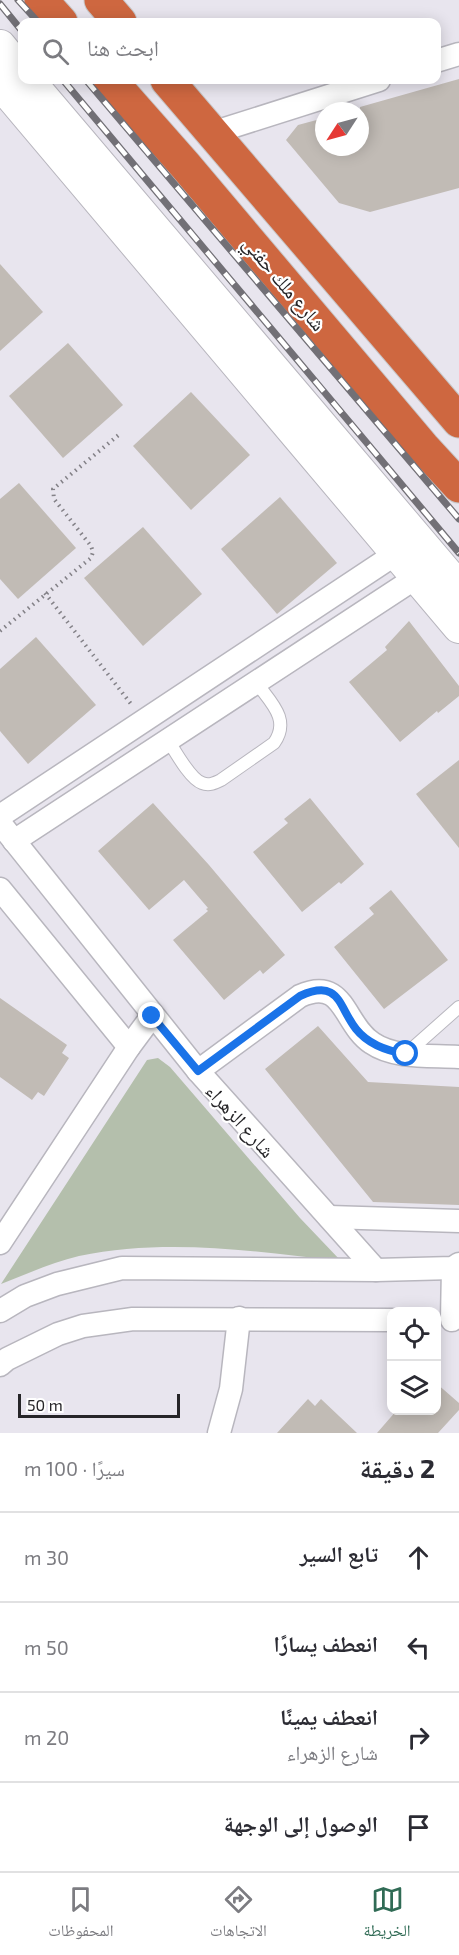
<!DOCTYPE html>
<html lang="ar">
<head>
<meta charset="utf-8">
<style>
  body { margin:0; font-family:"Exo 2","Noto Naskh Arabic",sans-serif; background:#f2f2f3; color:#2b2b33; direction:rtl }
  .controls { position:absolute; right:18px; bottom:18px; display:grid; overflow:hidden; border-radius:12px; box-shadow:0 3px 15px #0003 }
  .controls button { width:54px; height:54px; display:grid; place-items:center; padding:0; border:0; border-bottom:2px solid #e1e1e2; background:#fff; color:#2b2b33; font:30px sans-serif }
  .compass { position:absolute; left:315px; top:102px; width:54px; height:54px; border-radius:50%; background:#fff; box-shadow:0 3px 15px #0003; rotate:234deg }
  .scale { position:absolute; left:18px; bottom:15px; width:162px; box-sizing:border-box; padding-left:6px; border:3px solid #262528; border-top:0; font-size:16px; line-height:21px; white-space:nowrap; color:#262528; -webkit-text-stroke:4px #fff; paint-order:stroke }
  .stop { position:absolute; width:18px; height:18px; margin:-14px; border:4px solid #1a73e8; border-radius:50%; background:#fff }
  .stop.end { background:#1a73e8; border-color:#fff; box-shadow:0 2px 6px #0008 }
  .list { margin:0; padding:0; list-style:none }
  h2 { display:flex; justify-content:space-between; align-items:center; height:78px; margin:0; padding:0 24px; font-size:26px }
  h2 small { font-size:20px; font-weight:400; color:#7c7c81 }
  .list li { display:grid; grid-template-columns:39px 1fr auto; gap:18px; align-items:center; box-sizing:border-box; height:90px; padding:0 24px; border-top:2px solid #e1e1e2 }
  .list b { display:block; font-size:22px; white-space:nowrap }
  .list p { margin:0; font-size:20px; white-space:nowrap; color:#7c7c81 }
  .list em { font-size:20px; font-style:normal; color:#7c7c81 }
  .icon { flex:none; width:33px; height:33px; fill:none; stroke:currentColor; stroke-width:2; stroke-linecap:round; stroke-linejoin:round }
  .map { position:relative; flex:none; width:459px; height:1433px; overflow:hidden; direction:ltr }
  .search { position:absolute; background:#fff; box-shadow:0 3px 15px #0003; left:18px; right:18px; top:18px; height:66px; display:flex; align-items:center; gap:15px; box-sizing:border-box; padding:0 21px; border-radius:12px; color:#7c7c81; font-size:22px }
  .sheet { height:438px; background:#fff }
  nav { display:flex; justify-content:space-around; align-items:center; box-sizing:border-box; height:84px; border-top:2px solid #e1e1e2; background:#fff; font-size:16px; color:#7c7c81 }
  nav a { display:grid; justify-items:center; gap:3px }
  nav .on { color:#306b55 }
  .map>svg:first-child { display:block }
  .green { fill:#b4bfac }
  .building { fill:#c1bbb5 }
  .lines { fill:none; stroke-linecap:round; stroke-linejoin:round }
  .lane-casing { stroke:#b8b6be; stroke-width:14 }
  .street-casing { stroke:#b8b6be; stroke-width:25 }
  .secondary-casing { stroke:#b8b6be; stroke-width:34 }
  .highway-casing { stroke:#c7c6c7; stroke-width:35 }
  .path { stroke:#838187; stroke-width:4; stroke-dasharray:1.5 4.5; stroke-linecap:butt }
  .lane { stroke:#fff; stroke-width:12 }
  .street { stroke:#fff; stroke-width:22 }
  .secondary { stroke:#fff; stroke-width:32 }
  .highway { stroke:#ce6740; stroke-width:33 }
  .rail-casing { stroke:#727076; stroke-width:7 }
  .rail { stroke:#fff; stroke-width:4.5; stroke-dasharray:14; stroke-linecap:butt }
  .route { stroke:#1a73e8; stroke-width:8 }
  .labels { text-anchor:middle; dominant-baseline:central; stroke-width:4.5; stroke-linejoin:round; paint-order:stroke }
  .street-label { font-size:20px; fill:#262528; stroke:#fff }
</style>
</head>
<body>
<div class="map">
<svg width="459" height="1433" viewBox="0 0 459 1433">
  <rect width="100%" height="100%" fill="#e8e5ee"/>
  <path class="green" d="M158,1058L170,1067L300,1218L341,1261C253,1251 167,1238 79,1256C53,1262 27,1274 1,1284L147,1060Z"/>
  <g class="building">
    <polygon points="459,79 459,188 370,212 339,203 286,140 298,125 324,118 324,147 360,147 360,107"/>
    <polygon points="0,264 43,312 0,351"/>
    <polygon points="68,343 123,405 63,458 9,396"/>
    <polygon points="191,392 250,455 191,510 133,446"/>
    <polygon points="19,483 76,548 18,599 0,579 0,499"/>
    <polygon points="280,497 337,563 277,614 221,549"/>
    <polygon points="143,527 202,594 143,646 84,578"/>
    <polygon points="409,621 459,686 459,696 438,713 437,711 400,742 349,682 387,650 385,647"/>
    <polygon points="36,637 96,705 28,764 0,731 0,669"/>
    <polygon points="459,760 459,848 416,794"/>
    <polygon points="310,798 364,864 341,884 339,882 302,912 253,852 288,823 284,819"/>
    <polygon points="153,803 209,865 285,955 263,974 260,970 224,1000 173,940 208,911 206,909 208,908 184,880 149,910 98,851"/>
    <polygon points="391,890 448,960 384,1009 334,947 374,914 369,908"/>
    <polygon points="0,998 67,1045 62,1053 69,1058 44,1096 38,1092 32,1100 0,1077"/>
    <polygon points="318,1026 368,1082 459,1087 459,1205 373,1202 265,1069"/>
    <polygon points="436,1383 459,1403 459,1410 438,1433 377,1433 397,1410 436,1410"/>
    <polygon points="308,1399 315,1406 321,1399 357,1433 277,1433"/>
  </g>
  <g class="lines">
    <defs>
      <g id="lane">
        <path d="M168,740C175,751 190,779 202,783C209,786 215,783 221,780L274,743C291,719 270,702 256,682"/>
        <polyline points="406,1054 459,1007"/>
      </g>
      <g id="street">
        <polyline points="436,61 459,54"/>
        <polyline points="212,133 379,80"/>
        <polyline points="0,816 397,553"/>
        <polyline points="0,823 198,1071 376,1270"/>
        <polyline points="14,841 417,577"/>
        <polyline points="0,889 129,1047"/>
        <path d="M198,1071L300,996C345,976 343,1024 372,1043C395,1059 432,1055 459,1057"/>
        <polyline points="329,1217 459,1221"/>
        <polyline points="0,1243 129,1047 152,1016"/>
        <polyline points="0,1311 25,1296 57,1284 122,1268 376,1270 453,1268 459,1264"/>
        <polyline points="452,1320 453,1268"/>
        <polyline points="0,1365 7,1359 58,1334 83,1326 133,1319 392,1320"/>
        <polyline points="219,1433 231,1389 239,1318"/>
      </g>
      <g id="secondary">
        <polyline points="0,46 22,73"/>
        <polyline points="28,80 459,588"/>
        <polyline points="0,83 459,627"/>
      </g>
      <g id="highway">
        <polyline points="41,0 61,22"/>
        <polyline points="101,0 120,22"/>
        <polyline points="110,80 185,165 423,447 459,486"/>
        <polyline points="167,80 459,421"/>
      </g>
    </defs>
    <use href="#lane" class="lane-casing"/>
    <use href="#street" class="street-casing"/>
    <use href="#secondary" class="secondary-casing"/>
    <use href="#highway" class="highway-casing"/>
    <g class="path">
      <polyline points="45,593 131,704"/>
      <polyline points="0,631 91,558 93,552 91,546 54,499 53,489 121,433"/>
    </g>
    <use href="#lane" class="lane"/>
    <use href="#street" class="street"/>
    <use href="#secondary" class="secondary"/>
    <use href="#highway" class="highway"/>
    <defs>
      <g id="rail">
        <polyline points="18,0 38,22"/>
        <polyline points="0,4 22,31"/>
        <polyline points="63,80 459,553"/>
        <polyline points="86,80 459,519"/>
      </g>
    </defs>
    <use href="#rail" class="rail-casing"/>
    <use href="#rail" class="rail"/>
  </g>
  <g class="lines">
    <path class="route" d="M152,1016L198,1071L300,996C340,978 338,1006 356,1029C368,1044 387,1051 406,1054"/>
  </g>
  <g class="labels">
    <g class="street-label">
      <text transform="translate(285 283) rotate(50)">شارع ملك حفني</text>
      <text transform="translate(241 1120) rotate(48)">شارع الزهراء</text>
    </g>
  </g>
</svg>
<div class="controls">
<button><svg class="icon" aria-label="locate" viewBox="0 0 24 24"><circle cx="12" cy="12" r="6"/><path d="M12 2v4M12 18v4M2 12h4M18 12h4"/></svg></button>
<button><svg class="icon" aria-label="layers" viewBox="0 0 24 24"><path d="M12 4l9 5-9 5-9-5zM3 14l9 5 9-5"/></svg></button>
</div>
<svg class="compass" viewBox="-18 -18 36 36"><path d="M0-13l5 13h-10z" fill="#e53935"/><path d="M0 13l5-13h-10z" fill="#7c7c81"/></svg>
<div class="scale">50 m</div>
<div class="stop" style="left:406px;top:1054px"></div>
<div class="stop end" style="left:152px;top:1016px"></div>
<div class="search"><svg class="icon" aria-label="search" viewBox="0 0 24 24"><circle cx="10" cy="10" r="6"/><path d="M15 15l6 6"/></svg>ابحث هنا</div>
</div>
<section class="sheet">
<h2>2 دقيقة<small>سيرًا · 100 m</small></h2>
<ul class="list">
<li><svg class="icon" aria-label="ahead" viewBox="0 0 24 24"><path d="M12 20V5M6 11l6-6 6 6"/></svg><div><b>تابع السير</b></div><em>30 m</em></li>
<li><svg class="icon" aria-label="left" viewBox="0 0 24 24"><path d="M17 20v-9H6M10 6l-5 5 5 5"/></svg><div><b>انعطف يسارًا</b></div><em>50 m</em></li>
<li><svg class="icon" aria-label="right" viewBox="0 0 24 24"><path d="M7 20v-9h11M14 6l5 5-5 5"/></svg><div><b>انعطف يمينًا</b><p>شارع الزهراء</p></div><em>20 m</em></li>
<li><svg class="icon" aria-label="arrive" viewBox="0 0 24 24"><path d="M6 21V4h12l-3 4 3 4H6"/></svg><div><b>الوصول إلى الوجهة</b></div></li>
</ul>
</section>
<nav>
<a class="on"><svg class="icon" aria-label="map" viewBox="0 0 24 24"><path d="M3 6l6-2 6 2 6-2v14l-6 2-6-2-6 2zM9 4v14M15 6v14"/></svg>الخريطة</a>
<a><svg class="icon" aria-label="directions" viewBox="0 0 24 24"><path d="M12 3l9 9-9 9-9-9zM9 14v-3h6M13 9l2 2-2 2"/></svg>الاتجاهات</a>
<a><svg class="icon" aria-label="saved" viewBox="0 0 24 24"><path d="M7 4h10v16l-5-4-5 4z"/></svg>المحفوظات</a>
</nav>
</body>
</html>
